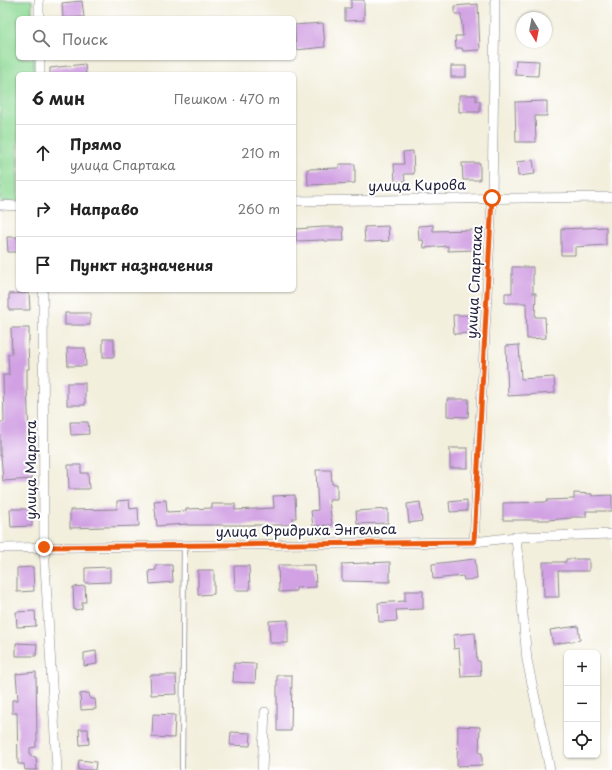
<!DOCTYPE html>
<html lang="ru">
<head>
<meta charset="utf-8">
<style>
  body { margin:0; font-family:"Playpen Sans",sans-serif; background:#f2f2f2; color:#222 }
  .controls { position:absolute; right:12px; bottom:12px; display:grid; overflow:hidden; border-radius:6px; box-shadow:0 1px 3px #0004 }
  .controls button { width:36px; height:36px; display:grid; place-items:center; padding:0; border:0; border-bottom:1px solid #e0e0e0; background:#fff; color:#222; font:20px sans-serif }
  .compass { position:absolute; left:516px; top:12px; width:36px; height:36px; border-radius:50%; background:#fff; box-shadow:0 1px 3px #0004; rotate:170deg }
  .stop { position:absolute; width:12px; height:12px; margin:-9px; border:3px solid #ea580c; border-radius:50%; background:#fff }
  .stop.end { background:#ea580c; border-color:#fff; box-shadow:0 1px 4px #0008 }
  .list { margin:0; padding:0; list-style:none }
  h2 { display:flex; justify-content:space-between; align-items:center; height:52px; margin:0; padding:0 16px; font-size:17px }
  h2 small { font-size:13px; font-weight:400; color:#767676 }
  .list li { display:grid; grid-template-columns:26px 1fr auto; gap:12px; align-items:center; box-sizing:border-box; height:56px; padding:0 16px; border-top:1px solid #e0e0e0 }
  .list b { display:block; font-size:15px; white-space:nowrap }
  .list p { margin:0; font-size:13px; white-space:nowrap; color:#767676 }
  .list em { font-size:13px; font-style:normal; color:#767676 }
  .icon { flex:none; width:22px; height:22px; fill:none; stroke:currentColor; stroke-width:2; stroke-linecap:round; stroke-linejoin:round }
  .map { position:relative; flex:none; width:612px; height:770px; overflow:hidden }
  .search { position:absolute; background:#fff; box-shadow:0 1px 3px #0004; left:16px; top:16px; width:280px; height:44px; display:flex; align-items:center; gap:10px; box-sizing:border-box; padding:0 14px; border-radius:6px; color:#767676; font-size:15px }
  .panel { position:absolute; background:#fff; box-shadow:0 1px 3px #0004; left:16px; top:72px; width:280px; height:220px; border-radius:6px }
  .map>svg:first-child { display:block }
  .green { fill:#90da96; stroke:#597e68 }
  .building { fill:#d1a1e3 }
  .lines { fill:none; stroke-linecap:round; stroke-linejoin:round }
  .service-casing { stroke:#8a888c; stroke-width:6 }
  .minor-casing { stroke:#8a888c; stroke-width:10 }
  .service { stroke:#fff; stroke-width:4.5 }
  .minor { stroke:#fff; stroke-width:9 }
  .route { stroke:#ea580c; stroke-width:5 }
  .labels { text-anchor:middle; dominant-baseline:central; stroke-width:4; stroke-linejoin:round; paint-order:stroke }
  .street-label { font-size:14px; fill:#22223b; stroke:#fff }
</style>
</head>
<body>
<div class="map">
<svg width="612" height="770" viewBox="0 0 612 770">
  <rect width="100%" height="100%" fill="#fff"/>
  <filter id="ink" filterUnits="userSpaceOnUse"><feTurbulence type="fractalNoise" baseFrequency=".025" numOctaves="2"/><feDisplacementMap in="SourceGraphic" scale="8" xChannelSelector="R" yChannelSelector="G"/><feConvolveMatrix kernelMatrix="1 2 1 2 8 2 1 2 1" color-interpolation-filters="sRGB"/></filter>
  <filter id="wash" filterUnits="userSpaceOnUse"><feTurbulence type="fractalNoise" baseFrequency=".012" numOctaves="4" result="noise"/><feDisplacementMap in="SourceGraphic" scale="16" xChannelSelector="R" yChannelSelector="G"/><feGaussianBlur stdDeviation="0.9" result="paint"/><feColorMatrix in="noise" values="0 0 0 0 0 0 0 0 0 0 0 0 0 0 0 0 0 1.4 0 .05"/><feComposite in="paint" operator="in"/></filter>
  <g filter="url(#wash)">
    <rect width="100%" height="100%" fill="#f3efdd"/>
    <polygon class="green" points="0,0 32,0 32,18 18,18 18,58 34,58 34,74 18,74 18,202 0,202"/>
    <g id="blocks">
      <g class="building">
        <polygon points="351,0 364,0 364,20 345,21 345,8 351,8"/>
        <polygon points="82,1 84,17 63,18 62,3"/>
        <polygon points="478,4 480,50 463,51 462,48 456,48 455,36 463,36 461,14 455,14 455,6"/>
        <polygon points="323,23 325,47 296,50 294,25"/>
        <polygon points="516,60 539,61 538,76 515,75"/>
        <polygon points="85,64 86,74 50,74 50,68"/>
        <rect x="451" y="66" width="15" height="11"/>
        <polygon points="459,95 476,95 476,101 480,101 480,112 459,112"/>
        <polygon points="547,101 547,116 535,116 536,142 516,142 515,102"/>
        <polygon points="413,151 414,174 404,174 405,181 395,182 394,164 404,164 403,152"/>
        <polygon points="533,160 535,174 518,176 517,162"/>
        <polygon points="462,163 480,163 480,180 463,180"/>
        <polygon points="339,164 355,164 355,183 308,185 307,169 339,168"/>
        <polygon points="433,225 433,231 473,230 474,250 448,251 448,246 424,248 423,240 419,240 418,226"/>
        <polygon points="388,226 389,241 365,242 364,227"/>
        <polygon points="324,227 343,227 344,241 324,241 324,240 296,241 296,229"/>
        <polygon points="606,227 606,245 575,247 575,255 561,255 561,229"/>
        <polygon points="7,237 18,237 18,252 8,252"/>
        <polygon points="512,267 533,267 533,293 536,293 535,317 545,317 546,338 527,339 526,303 505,303 505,293 512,293"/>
        <polygon points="29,293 30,310 9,310 9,294"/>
        <rect x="65" y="313" width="25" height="12"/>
        <polygon points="453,315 472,315 473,333 454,334"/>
        <polygon points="11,328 29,328 29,341 28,341 29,369 27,369 27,387 29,433 27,433 28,468 31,468 32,479 3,481 1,456 0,456 0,422 4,422 3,375 9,375 8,354 12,354"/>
        <rect x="103" y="339" width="11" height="18"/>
        <polygon points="519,345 521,379 554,377 555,393 508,396 506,346"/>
        <polygon points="67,348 85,348 86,366 68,366"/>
        <rect x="67" y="383" width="18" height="22"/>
        <polygon points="447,399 469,399 468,417 447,416"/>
        <polygon points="70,422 88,422 89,434 71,435"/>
        <rect x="450" y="448" width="18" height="20"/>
        <polygon points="68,465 81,465 81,473 88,473 89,489 69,489"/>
        <polygon points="316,470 331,470 332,484 337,484 337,500 329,500 332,525 313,526 311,511 318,510"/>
        <polygon points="574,493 592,494 592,496 612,495 612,511 586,511 586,517 571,517 571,518 548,520 503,520 503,503 547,502 547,500 574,499"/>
        <polygon points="295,495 296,518 293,518 293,525 187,525 187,524 157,526 154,501 166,500 167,512 186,511 186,509 212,508 212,504 235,504 235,510 274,508 273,496"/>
        <polygon points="129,500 130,509 138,508 139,526 70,528 70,510 117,509 117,501"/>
        <polygon points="467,500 467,511 450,512 449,502"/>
        <polygon points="420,502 422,521 409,523 407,504"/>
        <polygon points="10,509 32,509 32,526 11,527"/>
        <polygon points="388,509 388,523 357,524 356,511"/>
        <polygon points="475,559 477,579 464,580 463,576 433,579 432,564"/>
        <polygon points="566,559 589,559 589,571 558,571 559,597 544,597 543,562 566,562"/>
        <polygon points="390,562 390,582 342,581 342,564"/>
        <polygon points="156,565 172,565 173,582 150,584 149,571 156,570"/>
        <polygon points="278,565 315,565 316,587 296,588 296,591 279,592"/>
        <polygon points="234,566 249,566 250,590 235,590"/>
        <polygon points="33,567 34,591 17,592 17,568"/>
        <polygon points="110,567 110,582 85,583 85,568"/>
        <polygon points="198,570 214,570 214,594 198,595"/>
        <polygon points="85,586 86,602 82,602 82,609 74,610 73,587"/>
        <polygon points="405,591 423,591 423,609 396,610 397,621 379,622 378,603 405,601"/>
        <polygon points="35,611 36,626 17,627 16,612"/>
        <polygon points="288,620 288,643 270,643 269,621"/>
        <polygon points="578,626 580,640 553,644 550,630"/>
        <polygon points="475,633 477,661 480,661 481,676 461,677 459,648 454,649 453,635"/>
        <polygon points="16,643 37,644 36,656 16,656"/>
        <polygon points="96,651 97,664 84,666 84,653"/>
        <polygon points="234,663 256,664 255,683 233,682"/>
        <polygon points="36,672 37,741 36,741 36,747 30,748 30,756 36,757 37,770 25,770 24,764 18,764 17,713 12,713 12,700 18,700 16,674"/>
        <polygon points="150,675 176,675 177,694 151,695"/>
        <polygon points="277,675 292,675 291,731 277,731"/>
        <polygon points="89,693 90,699 95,699 96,709 81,710 80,694"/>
        <polygon points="153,714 175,715 174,738 152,737"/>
        <polygon points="458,726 480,727 479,753 482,753 482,765 457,766"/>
        <polygon points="79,729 88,729 89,744 80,745"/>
        <polygon points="231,732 251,733 250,746 230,745"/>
        <polygon points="79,760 96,762 95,770 78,770"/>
      </g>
    </g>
  </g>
  <g filter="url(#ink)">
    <use href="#blocks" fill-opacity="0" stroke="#8a888c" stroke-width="1"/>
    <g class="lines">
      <defs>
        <polyline id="service" points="182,770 184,546"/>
        <g id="minor">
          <polyline points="39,0 39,18"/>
          <polyline points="40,58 40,74"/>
          <polyline points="294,201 612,197"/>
          <polyline points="0,205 18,206"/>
          <polyline points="43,290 44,547 57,770"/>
          <polyline points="516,537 527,660 550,770"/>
          <polyline points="474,542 492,198 495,0"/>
          <polyline points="0,548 474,542 516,537 612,534"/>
          <polyline points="262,770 265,712"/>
        </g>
      </defs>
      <use href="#service" class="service-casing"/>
      <use href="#minor" class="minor-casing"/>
      <use href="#service" class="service"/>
      <use href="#minor" class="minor"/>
    </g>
  </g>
  <g class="lines" filter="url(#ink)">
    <polyline class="route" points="44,547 474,542 492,198"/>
  </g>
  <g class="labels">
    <g class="street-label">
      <text transform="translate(417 185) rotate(-1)">улица Кирова</text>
      <text transform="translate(474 282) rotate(-87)">улица Спартака</text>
      <text transform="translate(30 470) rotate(-90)">улица Марата</text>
      <text transform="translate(306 530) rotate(-1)">улица Фридриха Энгельса</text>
    </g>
  </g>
</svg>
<div class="controls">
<button>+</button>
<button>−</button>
<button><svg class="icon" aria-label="locate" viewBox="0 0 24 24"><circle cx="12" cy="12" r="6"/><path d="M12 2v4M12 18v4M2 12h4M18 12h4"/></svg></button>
</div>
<svg class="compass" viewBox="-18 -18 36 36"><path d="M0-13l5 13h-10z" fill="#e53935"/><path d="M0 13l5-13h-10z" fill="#767676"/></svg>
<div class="stop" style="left:492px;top:198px"></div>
<div class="stop end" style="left:44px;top:547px"></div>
<div class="search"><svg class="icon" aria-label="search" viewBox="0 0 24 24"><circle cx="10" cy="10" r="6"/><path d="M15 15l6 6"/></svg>Поиск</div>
<section class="panel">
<h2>6 мин<small>Пешком · 470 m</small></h2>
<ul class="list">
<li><svg class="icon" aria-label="ahead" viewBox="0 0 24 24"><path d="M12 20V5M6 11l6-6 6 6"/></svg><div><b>Прямо</b><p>улица Спартака</p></div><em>210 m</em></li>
<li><svg class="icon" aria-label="right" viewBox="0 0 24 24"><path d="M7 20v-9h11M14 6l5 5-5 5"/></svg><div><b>Направо</b></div><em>260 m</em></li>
<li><svg class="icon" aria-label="arrive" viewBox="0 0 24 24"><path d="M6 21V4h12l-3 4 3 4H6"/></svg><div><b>Пункт назначения</b></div></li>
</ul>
</section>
</div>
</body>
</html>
